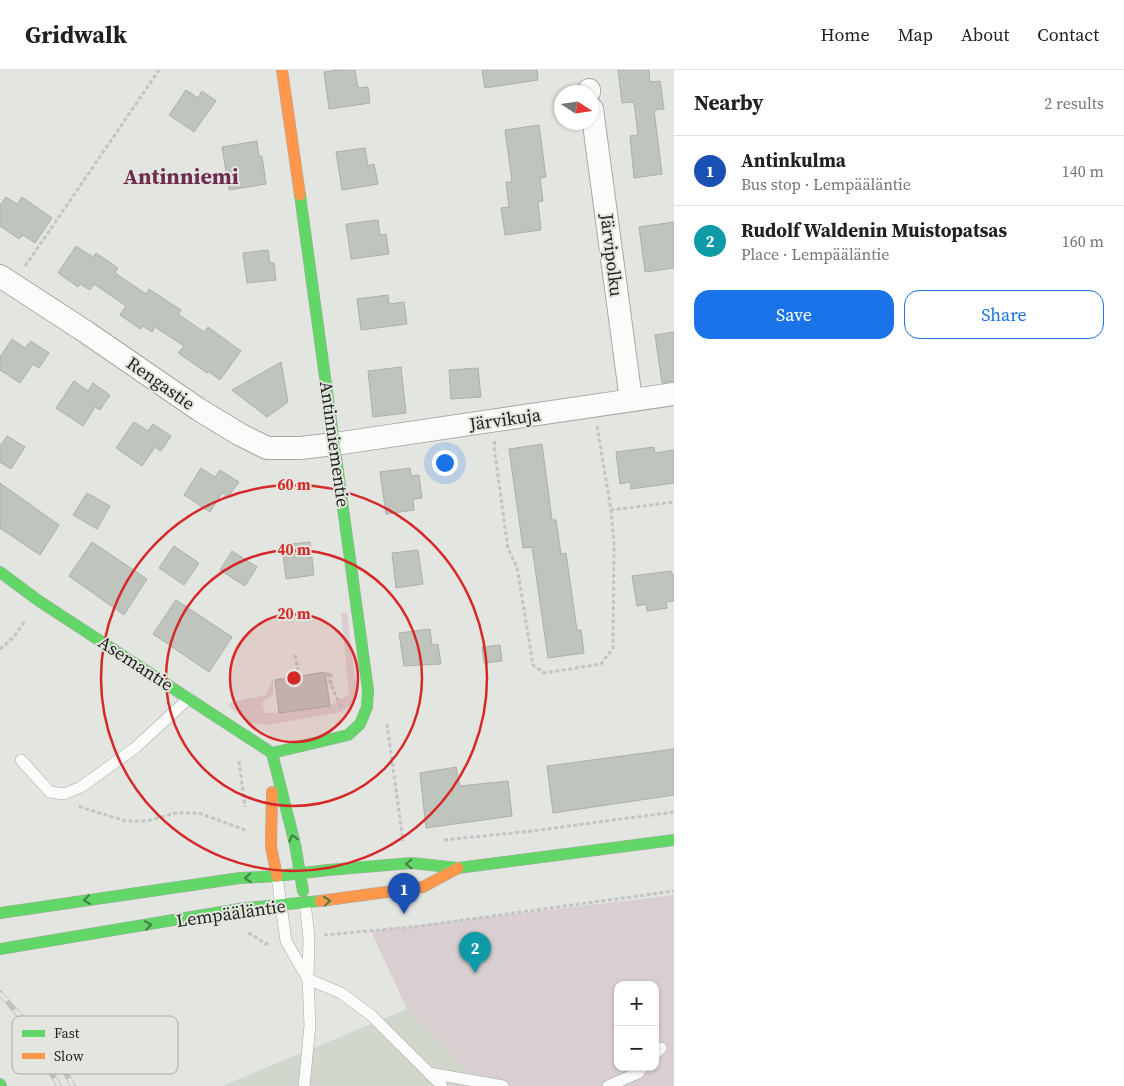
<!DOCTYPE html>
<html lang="en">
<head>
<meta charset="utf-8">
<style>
  body { margin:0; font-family:"Source Serif 4",serif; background:#f6f6f6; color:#202124 }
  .controls { position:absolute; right:15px; bottom:15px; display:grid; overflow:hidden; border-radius:10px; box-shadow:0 1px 4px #0004 }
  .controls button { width:45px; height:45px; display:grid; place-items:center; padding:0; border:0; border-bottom:1px solid #e0e0e0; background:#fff; color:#202124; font:25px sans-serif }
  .compass { position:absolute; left:554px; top:15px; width:45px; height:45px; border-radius:50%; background:#fff; box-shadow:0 1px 4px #0004; rotate:102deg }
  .you { position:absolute; left:444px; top:392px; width:18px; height:18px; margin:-12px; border:4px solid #fff; border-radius:50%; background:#1a73e8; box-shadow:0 0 0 8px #1a73e833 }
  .badge { display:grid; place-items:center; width:32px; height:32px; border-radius:50%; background:#1a73e8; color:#fff; font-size:16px; font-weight:700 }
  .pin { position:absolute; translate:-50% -41px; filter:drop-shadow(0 1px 2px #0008) }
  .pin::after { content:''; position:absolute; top:26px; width:18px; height:15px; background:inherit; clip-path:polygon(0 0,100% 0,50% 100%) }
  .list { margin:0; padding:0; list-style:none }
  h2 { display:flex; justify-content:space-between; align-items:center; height:65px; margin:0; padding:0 20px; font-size:21px }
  h2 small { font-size:16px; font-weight:400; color:#757577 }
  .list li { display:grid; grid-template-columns:32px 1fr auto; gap:15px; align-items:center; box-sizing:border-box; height:70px; padding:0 20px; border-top:1px solid #e0e0e0 }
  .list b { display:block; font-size:19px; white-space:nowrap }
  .list p { margin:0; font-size:16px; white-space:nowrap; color:#757577 }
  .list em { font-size:16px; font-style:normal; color:#757577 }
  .actions { display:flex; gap:10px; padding:15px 20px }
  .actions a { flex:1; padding:11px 0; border:1px solid #1a73e8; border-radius:15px; text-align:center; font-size:18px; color:#1a73e8 }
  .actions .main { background:#1a73e8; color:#fff }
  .map { position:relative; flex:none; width:674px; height:1016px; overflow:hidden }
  header { display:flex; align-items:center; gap:30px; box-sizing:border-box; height:70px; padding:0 25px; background:#fff; border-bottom:1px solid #e0e0e0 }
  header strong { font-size:24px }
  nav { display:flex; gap:28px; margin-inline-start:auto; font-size:18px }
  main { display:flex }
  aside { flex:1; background:#fff }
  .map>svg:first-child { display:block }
  .built { fill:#d1d7cd }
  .green { fill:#d9ced0; fill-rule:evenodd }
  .building { fill:#bfc4bc; stroke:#acafab }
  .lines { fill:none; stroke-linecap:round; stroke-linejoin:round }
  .lane-casing { stroke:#a7a9a5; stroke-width:12 }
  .street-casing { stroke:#a7a9a5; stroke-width:24 }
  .fast-casing { stroke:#a7a9a5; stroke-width:12 }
  .slow-casing { stroke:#a7a9a5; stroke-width:12 }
  .path { stroke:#c4c4c4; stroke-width:3; stroke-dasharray:4 2.5; stroke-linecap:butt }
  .lane { stroke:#fbfbfa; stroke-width:11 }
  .street { stroke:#fbfbfa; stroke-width:22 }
  .fast { stroke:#63d668; stroke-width:11 }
  .slow { stroke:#ff974d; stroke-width:11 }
  .rail-casing { stroke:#c0c0c0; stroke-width:5.5 }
  .rail { stroke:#e2e6df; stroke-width:4; stroke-dasharray:11; stroke-linecap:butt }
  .oneway { stroke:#437d45 }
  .ring { fill:none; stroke:#d62828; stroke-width:2.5 }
  .labels { text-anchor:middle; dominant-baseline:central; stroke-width:4; stroke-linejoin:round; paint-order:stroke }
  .street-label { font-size:18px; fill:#232422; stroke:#e2e6df }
  .district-label { font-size:22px; font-weight:bold; fill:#6e2d4d; stroke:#e2e6df }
  .key { fill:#e2e6df; stroke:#a9aca6; stroke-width:1 }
  .key-label { font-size:14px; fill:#232422 }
  .centre { fill:#d62828; stroke:#e2e6df; stroke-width:2.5 }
  .ring-label { font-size:15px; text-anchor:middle; font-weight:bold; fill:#d62828; stroke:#e2e6df; stroke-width:4; stroke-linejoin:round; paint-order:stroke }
</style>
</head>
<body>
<header>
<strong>Gridwalk</strong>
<nav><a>Home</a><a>Map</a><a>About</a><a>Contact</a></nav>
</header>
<main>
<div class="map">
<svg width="674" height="1016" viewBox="0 0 674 1016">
  <rect width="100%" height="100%" fill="#e2e5e0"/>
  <polygon class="built" points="407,939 482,1016 222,1016"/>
  <g class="green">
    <polygon points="341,543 347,543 357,626 354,633 341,642 267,655 250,653 228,636 232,632 266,625 273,608 273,625 262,632 265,643 279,643 330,636 349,624"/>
    <path d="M674,825V1016H482L407,939L371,861ZM618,915H655V997H618Z"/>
  </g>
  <g class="building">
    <polygon points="340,0 355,0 358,18 368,17 370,33 329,39 324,2"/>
    <polygon points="482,0 537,0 538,10 485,18"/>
    <polygon points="618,0 649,0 650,12 660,11 664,39 654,40 662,104 634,108 630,66 638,65 634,32 622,33"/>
    <polygon points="186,20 198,28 202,21 216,31 194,62 169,45"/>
    <polygon points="539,55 546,107 540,108 543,131 538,132 541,160 505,165 501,138 509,137 506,112 512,112 505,60"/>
    <polygon points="257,71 259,86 262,86 266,114 229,120 222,77"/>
    <polygon points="365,78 368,96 374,94 378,114 342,120 336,82"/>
    <polygon points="6,127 17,134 22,127 52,148 35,173 23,165 19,169 0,156 0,135"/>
    <polygon points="378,150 380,165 386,164 389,184 351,189 346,154"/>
    <polygon points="674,152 674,198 645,202 639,157"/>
    <polygon points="76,176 93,187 96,183 118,198 115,203 146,224 149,219 181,240 178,244 204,262 208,257 241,281 220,310 208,301 207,303 178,283 184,276 155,257 152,262 143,256 140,259 120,245 126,236 94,214 90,220 80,214 78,217 58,203"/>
    <polygon points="268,180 270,193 274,193 276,210 247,213 243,183"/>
    <polygon points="388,225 389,234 404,232 407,254 361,260 357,229"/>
    <polygon points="674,262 674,311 662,313 655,265"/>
    <polygon points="12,269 25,278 31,271 49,283 39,298 33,294 20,313 0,300 0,287"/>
    <polygon points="281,292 288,332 267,347 232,320"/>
    <polygon points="401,297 406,343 373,347 368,301"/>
    <polygon points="478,298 481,327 451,329 449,300"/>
    <polygon points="74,311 88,321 93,313 110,325 100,340 95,337 83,356 56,338"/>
    <polygon points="134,352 148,361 153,354 171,366 161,381 155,377 142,396 116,378"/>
    <polygon points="7,366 25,377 11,399 0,392 0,376"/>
    <polygon points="542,374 552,450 556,450 561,484 566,483 577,560 581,560 584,583 548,588 532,477 523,478 509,379"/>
    <polygon points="654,377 655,383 674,380 674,413 631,419 630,412 620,414 616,382"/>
    <polygon points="201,398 215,407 220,400 239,412 228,427 222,423 210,442 184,425"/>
    <polygon points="410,398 411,406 419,405 422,428 413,429 414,440 386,444 380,402"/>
    <polygon points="0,413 59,455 40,485 0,458"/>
    <polygon points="87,423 110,436 97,459 73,445"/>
    <polygon points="92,472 147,509 124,545 69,506"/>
    <polygon points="310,472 314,505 286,509 282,475"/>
    <polygon points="174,476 199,493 184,515 159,498"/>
    <polygon points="418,480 423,514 396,518 392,483"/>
    <polygon points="232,481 257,497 245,516 220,500"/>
    <polygon points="671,501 672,504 674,504 674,531 666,532 667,538 647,541 646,534 637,536 632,506"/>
    <polygon points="176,530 232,567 209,602 153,564"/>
    <polygon points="430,559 432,575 438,574 441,594 404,596 399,563"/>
    <polygon points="500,575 502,591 484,593 482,577"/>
    <polygon points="325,602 330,636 279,643 275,610"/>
    <polygon points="674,679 674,725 553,743 547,696"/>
    <polygon points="456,697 460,716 508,711 512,746 426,758 420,703"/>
  </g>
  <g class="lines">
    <defs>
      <g id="lane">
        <polyline points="21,690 50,722 64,724 81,717 135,678 189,628"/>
        <polyline points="277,806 286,871 308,909 341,923 372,946 442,1016"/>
        <polyline points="655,984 661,978"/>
        <polyline points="429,1003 503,1016"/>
        <polyline points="304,1016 310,955 308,909 309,867 305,833"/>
        <polyline points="608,1016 638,1003 643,997"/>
      </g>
      <g id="street">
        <polyline points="589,20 589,22"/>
        <polyline points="592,39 631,330"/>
        <polyline points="0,206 86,262 198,339 239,364 267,378 300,378 335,374 674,324"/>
      </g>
      <g id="fast">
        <polyline points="0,502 39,531 272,683"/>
        <polyline points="272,683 348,665 360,654 367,637 368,620 300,125"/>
        <polyline points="272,683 295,774 303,821"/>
        <polyline points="0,843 240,808 277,806 328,800 412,793 458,798 674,770"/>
        <polyline points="0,879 245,838 320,831"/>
        <polyline points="0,1014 1,1016"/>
      </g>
      <g id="slow">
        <polyline points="282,0 300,125"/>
        <polyline points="272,722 271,777 277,806"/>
        <polyline points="320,831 423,817 458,798"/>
      </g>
    </defs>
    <use href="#lane" class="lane-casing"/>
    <use href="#street" class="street-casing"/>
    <use href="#fast" class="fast-casing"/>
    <use href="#slow" class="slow-casing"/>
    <g class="path">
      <polyline points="25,196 48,163 159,0"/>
      <polyline points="597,356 611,440 674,432"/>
      <polyline points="495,371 494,377 508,479 517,497 533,595 544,603 601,594 613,578 614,472 611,440"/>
      <polyline points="0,579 13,568 26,550"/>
      <polyline points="295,585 299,606"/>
      <polyline points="328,603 329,610 341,637"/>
      <polyline points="325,604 331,603 331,614"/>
      <polyline points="387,654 403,771"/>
      <polyline points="239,691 245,737"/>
      <polyline points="79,736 83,738 126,751 147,751 175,743 199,743 248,761"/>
      <polyline points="444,770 532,761 674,742"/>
      <polyline points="248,864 251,864 266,874 271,873"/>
      <polyline points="324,865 412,857 674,821"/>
    </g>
    <use href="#lane" class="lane"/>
    <use href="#street" class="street"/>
    <use href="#fast" class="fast"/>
    <use href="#slow" class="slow"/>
    <defs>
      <g id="rail">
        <polyline points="0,923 59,991 73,1016"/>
        <polyline points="18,953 55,1009 59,1016"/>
      </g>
    </defs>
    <use href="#rail" class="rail-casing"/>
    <use href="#rail" class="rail"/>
  </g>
  <defs><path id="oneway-chevron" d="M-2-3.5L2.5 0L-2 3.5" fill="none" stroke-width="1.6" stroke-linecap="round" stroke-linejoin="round" transform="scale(1.25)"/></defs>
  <g class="oneway">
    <use href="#oneway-chevron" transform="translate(293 768) rotate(-104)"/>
    <use href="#oneway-chevron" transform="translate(409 794) rotate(179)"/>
    <use href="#oneway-chevron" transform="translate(248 808) rotate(176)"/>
    <use href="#oneway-chevron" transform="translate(87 830) rotate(172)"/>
    <use href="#oneway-chevron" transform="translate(327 831) rotate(-6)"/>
    <use href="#oneway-chevron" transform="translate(148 855) rotate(-10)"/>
  </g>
  <circle cx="294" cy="608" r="64" fill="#d62828" fill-opacity=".12"/>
  <g class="ring">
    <circle cx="294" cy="608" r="64"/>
    <circle cx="294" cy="608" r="128"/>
    <circle cx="294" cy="608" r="193"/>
  </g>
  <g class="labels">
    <g class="street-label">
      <text transform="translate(612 185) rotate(83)">Järvipolku</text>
      <text transform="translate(161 313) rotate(35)">Rengastie</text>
      <text transform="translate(505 349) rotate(-8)">Järvikuja</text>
      <text transform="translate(335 374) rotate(82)">Antinniementie</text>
      <text transform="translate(136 593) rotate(33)">Asemantie</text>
      <text transform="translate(231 843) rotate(-8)">Lempääläntie</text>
    </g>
    <g class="district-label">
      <text x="181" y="106">Antinniemi</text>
    </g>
  </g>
  <rect x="12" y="946" width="166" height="58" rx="8" class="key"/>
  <rect x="22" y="960" width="23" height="7" fill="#63d668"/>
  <rect x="22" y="983" width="23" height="6" fill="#ff974d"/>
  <g class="key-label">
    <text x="54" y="968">Fast</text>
    <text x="54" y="991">Slow</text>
  </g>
  <circle cx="294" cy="608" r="8" class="centre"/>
  <g class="ring-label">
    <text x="294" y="420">60 m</text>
    <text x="294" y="485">40 m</text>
    <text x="294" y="549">20 m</text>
  </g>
</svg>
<div class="controls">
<button>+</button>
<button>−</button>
</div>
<svg class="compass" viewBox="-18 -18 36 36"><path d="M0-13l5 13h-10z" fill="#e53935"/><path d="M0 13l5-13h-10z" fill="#757577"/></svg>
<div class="you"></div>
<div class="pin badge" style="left:404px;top:844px;background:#1a4fb4">1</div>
<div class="pin badge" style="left:475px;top:903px;background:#0f9aa8">2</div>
</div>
<aside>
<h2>Nearby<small>2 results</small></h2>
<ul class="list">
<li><span class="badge" style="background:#1a4fb4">1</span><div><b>Antinkulma</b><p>Bus stop · Lempääläntie</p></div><em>140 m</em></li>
<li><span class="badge" style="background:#0f9aa8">2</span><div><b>Rudolf Waldenin Muistopatsas</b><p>Place · Lempääläntie</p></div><em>160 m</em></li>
</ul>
<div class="actions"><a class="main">Save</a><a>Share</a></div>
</aside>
</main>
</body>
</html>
